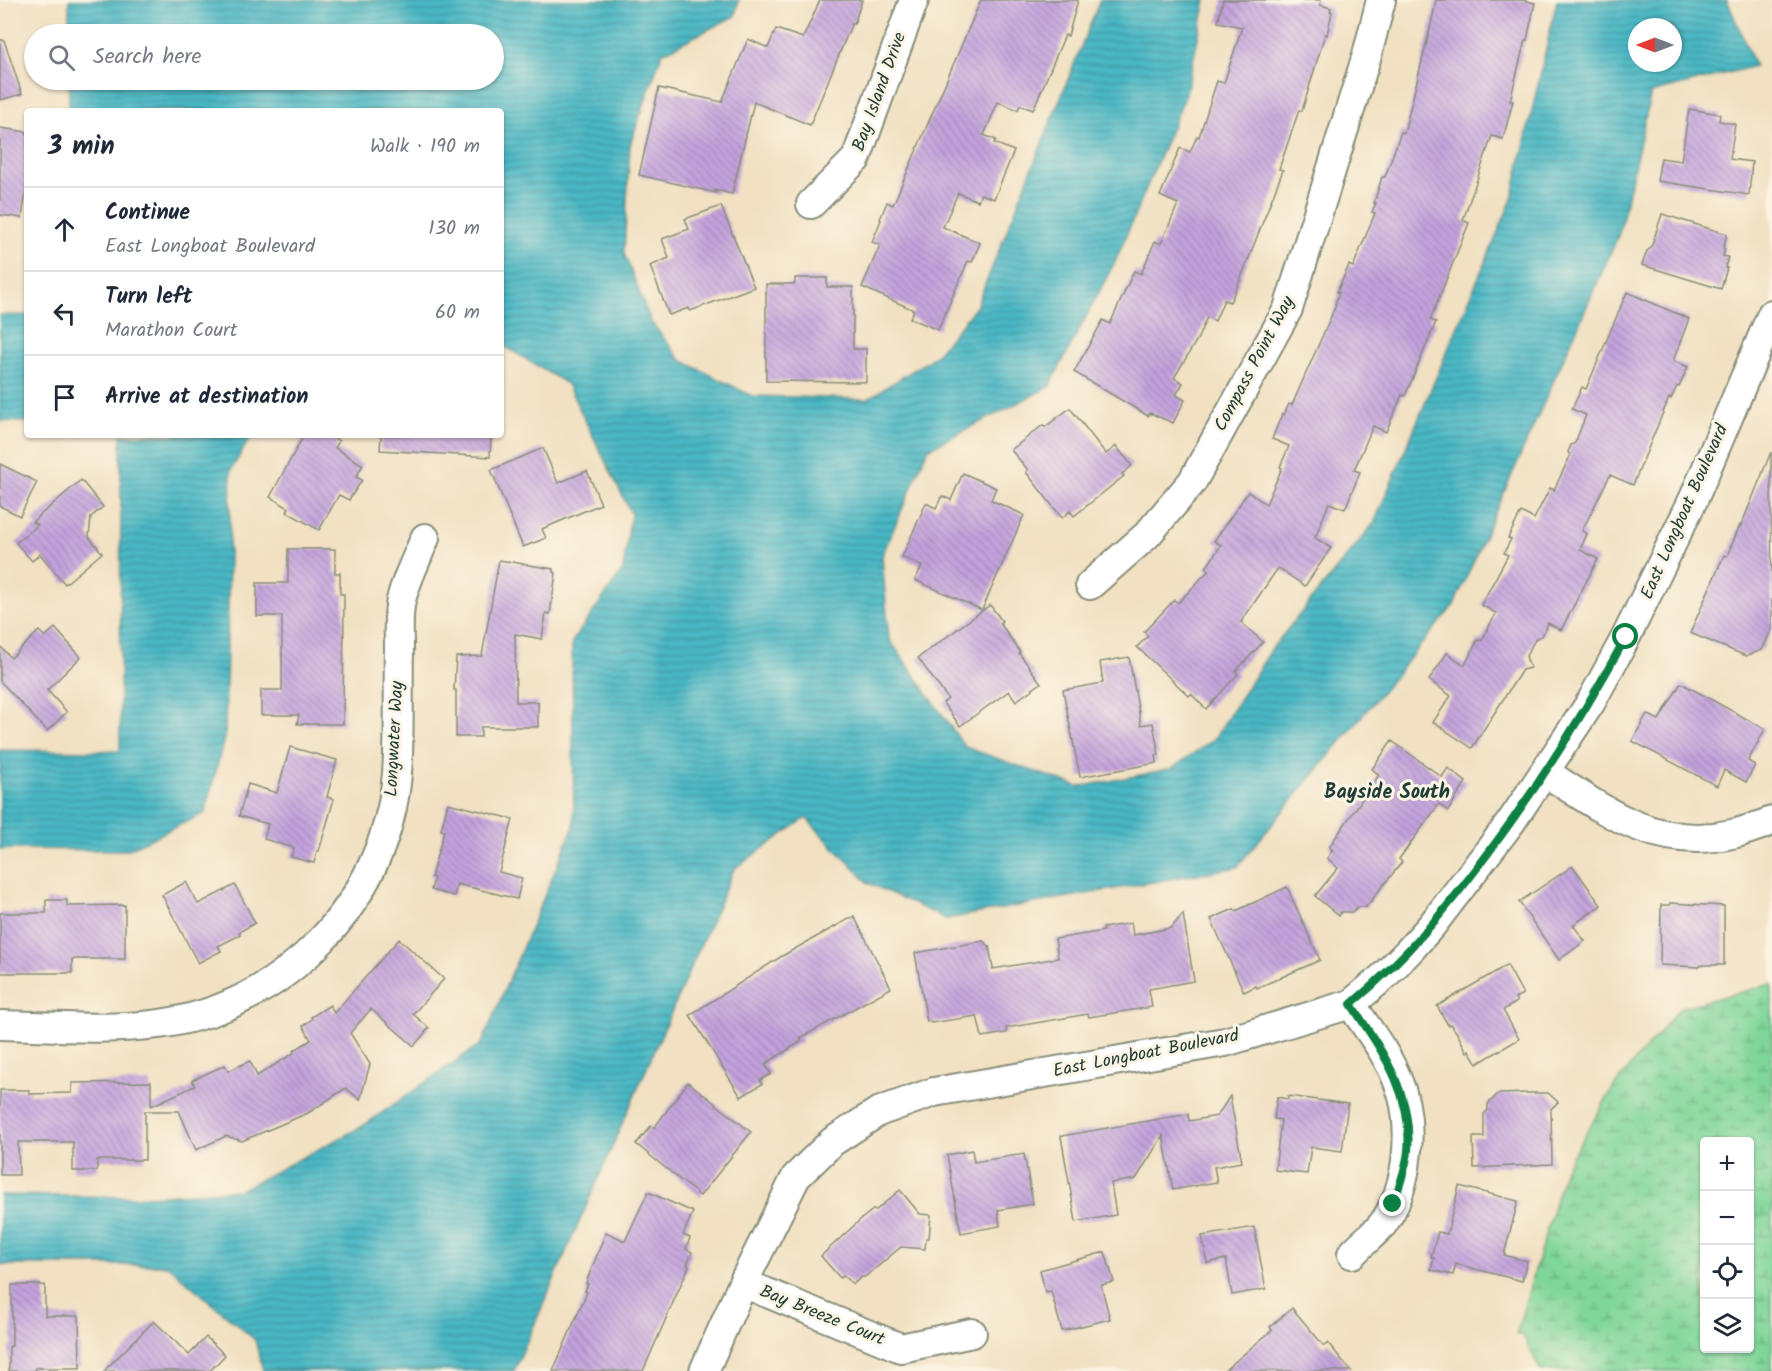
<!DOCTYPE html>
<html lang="en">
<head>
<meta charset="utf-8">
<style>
  body { margin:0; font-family:Kalam,sans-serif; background:#f6f6f7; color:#1f2937 }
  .controls { position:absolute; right:18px; bottom:18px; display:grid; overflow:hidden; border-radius:6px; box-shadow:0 2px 4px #0004 }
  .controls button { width:54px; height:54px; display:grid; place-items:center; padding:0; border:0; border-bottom:2px solid #e0e1e3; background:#fff; color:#1f2937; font:30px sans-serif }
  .compass { position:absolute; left:1628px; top:18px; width:54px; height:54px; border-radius:50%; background:#fff; box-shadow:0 2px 4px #0004; rotate:270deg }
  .stop { position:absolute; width:18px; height:18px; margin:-14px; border:4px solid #0b8043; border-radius:50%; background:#fff }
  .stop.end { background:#0b8043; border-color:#fff; box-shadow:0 2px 6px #0008 }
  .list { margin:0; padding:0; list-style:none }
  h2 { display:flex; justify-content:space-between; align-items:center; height:78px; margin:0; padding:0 24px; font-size:26px }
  h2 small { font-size:20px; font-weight:400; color:#747a83 }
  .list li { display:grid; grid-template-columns:39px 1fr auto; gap:18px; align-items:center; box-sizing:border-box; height:84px; padding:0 24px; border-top:2px solid #e0e1e3 }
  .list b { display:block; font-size:22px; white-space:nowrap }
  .list p { margin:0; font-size:20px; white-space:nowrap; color:#747a83 }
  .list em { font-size:20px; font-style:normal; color:#747a83 }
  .icon { flex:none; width:33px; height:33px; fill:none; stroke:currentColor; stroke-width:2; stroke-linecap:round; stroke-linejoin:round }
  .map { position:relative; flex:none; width:1772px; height:1371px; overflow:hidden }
  .search { position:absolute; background:#fff; box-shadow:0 2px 4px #0004; left:24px; top:24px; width:480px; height:66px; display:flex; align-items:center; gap:15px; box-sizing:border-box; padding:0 21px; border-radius:33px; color:#747a83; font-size:22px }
  .panel { position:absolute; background:#fff; box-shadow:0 2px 4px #0004; left:24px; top:108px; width:480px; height:330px; border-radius:6px }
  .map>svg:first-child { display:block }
  .wetland { fill:url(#wetland-marsh); stroke:#4f8a67; stroke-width:1.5; fill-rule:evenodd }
  .water { fill:url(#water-rules); stroke:#347a7c; stroke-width:1.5; fill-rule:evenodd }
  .building { fill:url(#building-back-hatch) }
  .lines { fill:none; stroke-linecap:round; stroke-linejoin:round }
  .minor-casing { stroke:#888e7a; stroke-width:32 }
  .minor { stroke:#fff; stroke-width:28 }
  .route { stroke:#0b8043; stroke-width:8 }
  .labels { text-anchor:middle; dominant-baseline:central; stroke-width:6; stroke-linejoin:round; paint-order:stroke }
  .street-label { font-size:18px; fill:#1f3d34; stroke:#fcf5e5 }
  .neighbourhood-label { font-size:20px; font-weight:bold; fill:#1f3d34; stroke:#fcf5e5 }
</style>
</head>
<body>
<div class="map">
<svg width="1772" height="1371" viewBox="0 0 1772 1371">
  <defs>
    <pattern id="wetland-marsh" width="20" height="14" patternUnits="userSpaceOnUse" patternTransform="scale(1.5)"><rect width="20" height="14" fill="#7fd69a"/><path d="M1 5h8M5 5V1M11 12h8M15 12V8" fill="none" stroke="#67af7e"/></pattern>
    <pattern id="water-rules" width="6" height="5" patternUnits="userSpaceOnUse" patternTransform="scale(1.5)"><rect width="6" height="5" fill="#4ab7c4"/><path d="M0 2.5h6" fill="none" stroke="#3d96a0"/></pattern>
    <pattern id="building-back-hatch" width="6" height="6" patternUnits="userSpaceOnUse" patternTransform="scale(1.5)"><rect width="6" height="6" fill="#c4a3dd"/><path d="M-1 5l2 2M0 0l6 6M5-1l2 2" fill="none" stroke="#9f86b4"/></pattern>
  </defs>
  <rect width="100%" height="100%" fill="#fcf5e5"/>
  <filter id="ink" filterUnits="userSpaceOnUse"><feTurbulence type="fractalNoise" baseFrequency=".0167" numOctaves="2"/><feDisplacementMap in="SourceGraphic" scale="12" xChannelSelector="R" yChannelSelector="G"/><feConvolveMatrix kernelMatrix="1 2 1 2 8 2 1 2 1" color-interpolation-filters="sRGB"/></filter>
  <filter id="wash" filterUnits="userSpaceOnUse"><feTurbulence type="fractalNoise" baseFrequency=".008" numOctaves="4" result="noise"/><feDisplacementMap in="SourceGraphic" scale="24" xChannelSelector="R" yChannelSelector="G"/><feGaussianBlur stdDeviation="1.35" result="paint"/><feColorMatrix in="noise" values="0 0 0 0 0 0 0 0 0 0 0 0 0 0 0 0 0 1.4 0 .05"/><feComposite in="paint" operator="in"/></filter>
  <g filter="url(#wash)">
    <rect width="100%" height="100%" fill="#f1e0c1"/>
    <path class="wetland" d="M1772,984V1371H1541L1523,1335H1516L1565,1168L1615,1085L1680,1008ZM1704,1142H1750V1348H1704Z"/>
    <g class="water">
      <path d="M69,0H739L735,16L662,53L630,145L624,253L651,322L681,360L752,396L868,399L934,357L976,307L1100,0H1206L1186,94L1116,260L1049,387L928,449L882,556L889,639L965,747L1079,787L1171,769L1214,739L1273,647L1374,523L1512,199L1557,0H1727L1755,66L1651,93L1619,234L1454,605L1237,867L946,919L868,883L806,818L734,869L514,1371H263L255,1340L167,1265H0V1195L133,1197L240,1190L361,1127L482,1043L574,826L572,642L623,570L631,513L567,384L501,344V111H69V80H494V34H69ZM1637,27H1673V63H1637Z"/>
      <polygon points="0,315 27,315 27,422 0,421"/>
      <polygon points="121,435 252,435 231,470 225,735 205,813 127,850 0,849 0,750 120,751"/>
    </g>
    <g id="blocks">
      <g class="building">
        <polygon points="820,0 862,0 854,24 852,23 810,125 754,102 732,194 715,190 716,193 639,175 659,88 722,102 748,39 768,48 776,29 803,38"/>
        <polygon points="981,0 1078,0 1068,36 1065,35 1033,110 1020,105 1018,110 998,102 984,135 996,140 994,143 1014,151 994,199 981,194 978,201 958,193 943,227 980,243 972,262 968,261 938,330 910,318 914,310 862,287 880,245 872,242 881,220 880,219 887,202 893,205"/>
        <polygon points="1223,0 1321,0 1320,5 1331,8 1330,11 1332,12 1327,35 1325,34 1302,111 1299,110 1279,169 1283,170 1241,278 1230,302 1224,300 1215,321 1207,317 1198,338 1174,378 1183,383 1176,395 1185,400 1173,423 1150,413 1148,416 1074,372 1103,320 1110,324 1134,271 1141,274 1155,241 1161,244 1178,204 1160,196 1180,148 1190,152 1197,136 1199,137 1217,81 1224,83 1242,27 1218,22"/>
        <polygon points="1436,0 1523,0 1535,3 1527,40 1525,40 1510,101 1513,101 1503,139 1492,136 1463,220 1469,223 1430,320 1436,322 1405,396 1402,395 1386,432 1373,426 1354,470 1360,472 1345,509 1329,503 1315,538 1331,548 1305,586 1278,568 1241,622 1263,642 1236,671 1238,674 1206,709 1191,694 1189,696 1137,647 1148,636 1144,632 1174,600 1178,603 1209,570 1206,568 1221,545 1214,541 1248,492 1266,504 1282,468 1280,467 1289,446 1272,439 1282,414 1284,415 1289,404 1292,405 1336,305 1335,304 1339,293 1337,292 1349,265 1353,267 1375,213 1372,212 1376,203 1374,203 1382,177 1385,177 1401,132 1404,133 1431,25"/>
        <polygon points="0,40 4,40 22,94 0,100"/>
        <polygon points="1689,109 1720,114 1719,121 1735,124 1730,159 1752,162 1749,195 1657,181 1661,158 1681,161"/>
        <polygon points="0,128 27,132 27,183 22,218 0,215"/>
        <polygon points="721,206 754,287 690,311 689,308 669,315 650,266 669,258 662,239 689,229 685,219"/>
        <polygon points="1662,214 1727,234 1723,249 1725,249 1723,256 1728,257 1725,268 1727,268 1721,289 1642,265 1647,251 1651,248"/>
        <polygon points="795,278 827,278 827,287 853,287 853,349 866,349 866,382 766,381 766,284 795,284"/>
        <polygon points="1627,292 1689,319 1673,361 1688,367 1679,387 1677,386 1671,399 1669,398 1633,485 1610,475 1582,531 1587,534 1580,550 1598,559 1561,630 1548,623 1542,636 1536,638 1526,656 1530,668 1522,670 1472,748 1433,722 1451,696 1429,680 1447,653 1465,665 1477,641 1482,640 1496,613 1481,605 1508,555 1504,553 1511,539 1508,538 1521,512 1534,519 1550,488 1554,490 1570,456 1568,452 1571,445 1575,443 1586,415 1572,409 1582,387 1586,389"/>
        <polygon points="1070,408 1106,454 1116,446 1132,466 1122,474 1124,476 1074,516 1070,511 1062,518 1026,472 1028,470 1011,450 1043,425 1045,427"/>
        <polygon points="304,435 329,435 339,441 335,448 363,465 356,477 362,480 349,500 339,495 319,530 287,512 289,508 270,497"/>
        <polygon points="381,435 491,435 490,457 380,450"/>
        <polygon points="543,448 558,483 587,471 601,504 542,529 546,538 523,547 491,470"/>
        <polygon points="1771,452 1772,629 1762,650 1746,656 1690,633 1724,555 1727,556 1740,525 1741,526"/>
        <polygon points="0,464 37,482 20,516 0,506"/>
        <polygon points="963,473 996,488 991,500 1024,515 982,610 915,580 922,566 902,557 926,503 936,508 942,496 951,500"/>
        <polygon points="81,480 103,507 91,517 89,537 102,553 65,584 40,554 32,561 16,543 38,525 32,522"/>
        <polygon points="288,549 335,549 335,573 340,573 340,594 344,594 343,724 297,724 299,715 261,715 261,690 282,690 282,616 257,616 257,583 288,583"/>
        <polygon points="499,560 553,569 553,572 556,573 550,614 546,613 542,639 515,634 516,702 538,702 538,727 481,727 481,737 456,737 456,690 454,690 456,657 482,656"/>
        <polygon points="990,605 1002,621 1000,623 1020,652 1019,653 1041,683 1016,701 1009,691 960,726 943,703 948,699 918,658"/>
        <polygon points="55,628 81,657 47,690 67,712 47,731 0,681 0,646 11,658 39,631 45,637"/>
        <polygon points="1129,657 1141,725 1153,723 1159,755 1156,755 1157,763 1080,777 1063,690 1103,683 1100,662"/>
        <polygon points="1681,683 1765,729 1748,761 1755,765 1746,782 1724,770 1717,786 1632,741 1647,714 1659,720"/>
        <polygon points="1392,741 1442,777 1448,768 1466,782 1448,811 1439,804 1399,859 1402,862 1366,907 1357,907 1353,912 1341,912 1339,916 1315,896 1338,868 1327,858 1333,850 1329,847 1379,775 1372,769"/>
        <polygon points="290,747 337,760 327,797 334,799 319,851 317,851 314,863 291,857 294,848 264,839 268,824 239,816 248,784 277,793"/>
        <polygon points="448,803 513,819 499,872 522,878 517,899 457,884 454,896 431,890 434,878 431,877 444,831 441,830"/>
        <polygon points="1573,866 1601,905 1573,925 1585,941 1559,960 1519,902"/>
        <polygon points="186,882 198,904 235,885 255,923 239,932 240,935 218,946 221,951 198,963 162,895"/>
        <polygon points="1287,887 1320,960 1257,988 1256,986 1244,992 1211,919 1234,909 1236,911"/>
        <polygon points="46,900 67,900 67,906 125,905 125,959 72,959 72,973 0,973 0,913 46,913"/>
        <polygon points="1670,903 1724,906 1724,965 1701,965 1699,967 1660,965 1661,905 1670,905"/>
        <polygon points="1183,914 1194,981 1149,989 1152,1007 1089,1017 1088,1014 1006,1028 1007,1033 982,1037 977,1016 931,1023 930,1021 927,1022 915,953 983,941 989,946 993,969 1058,958 1055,939 1104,931 1103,928 1131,923 1133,935 1171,928"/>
        <polygon points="854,916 891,988 800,1038 802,1041 765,1064 771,1074 760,1080 762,1084 741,1097 690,1015 782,956"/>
        <polygon points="399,939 444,979 413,1014 429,1028 414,1046 371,1009 350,1033 370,1064 360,1100 346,1088 308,1113 242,1141 226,1136 196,1150 179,1111 145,1111 145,1160 97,1160 97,1171 73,1171 73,1142 18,1142 19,1175 0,1175 0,1090 29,1090 29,1094 72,1093 72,1083 151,1082 151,1106 195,1086 192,1080 225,1065 228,1071 250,1061 257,1076 294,1053 293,1051 311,1040 303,1026 312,1019 311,1017 330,1005 334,1013"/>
        <polygon points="1507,965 1523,994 1515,998 1517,1002 1503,1010 1519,1039 1477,1064 1469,1050 1467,1052 1457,1033 1450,1024 1448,1025 1437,1006"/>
        <polygon points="688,1082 751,1132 700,1196 636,1144 651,1126 654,1128"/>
        <polygon points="1529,1093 1548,1093 1558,1102 1551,1109 1552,1164 1474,1168 1473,1137 1484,1137 1484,1114 1488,1110 1488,1104 1498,1094"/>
        <polygon points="1230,1096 1242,1162 1214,1167 1217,1182 1173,1190 1163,1135 1136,1179 1111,1183 1116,1215 1076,1222 1061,1136 1188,1114 1189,1121 1217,1116"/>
        <polygon points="1288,1096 1348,1104 1342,1151 1311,1147 1307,1174 1275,1170 1281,1120 1274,1119 1277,1097 1288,1099"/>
        <polygon points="972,1150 974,1162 1024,1154 1033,1204 998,1210 1000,1226 961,1233 947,1155"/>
        <polygon points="1459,1186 1518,1201 1504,1255 1527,1261 1522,1281 1456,1264 1453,1275 1431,1270 1434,1258 1431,1257 1438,1232 1447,1234"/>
        <polygon points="900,1190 920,1214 931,1215 929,1238 926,1238 925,1249 901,1247 865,1277 862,1277 853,1284 843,1276 840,1278 821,1256 860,1220 874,1209 875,1211"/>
        <polygon points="648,1192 693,1212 683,1235 690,1238 686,1249 692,1252 687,1265 689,1266 643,1371 553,1371 587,1292 585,1291 588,1284 586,1283 606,1232 625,1241"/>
        <polygon points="1254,1227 1266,1289 1232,1295 1226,1259 1207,1263 1202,1236"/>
        <polygon points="1105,1252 1114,1282 1101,1285 1110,1319 1062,1331 1051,1291 1045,1292 1040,1270"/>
        <polygon points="12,1285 45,1285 45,1316 79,1316 80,1368 35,1368 35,1371 9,1371 9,1347 12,1346"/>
        <polygon points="1292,1308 1324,1346 1328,1343 1351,1371 1224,1371 1272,1330 1270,1327"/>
        <polygon points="154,1321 189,1355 206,1337 225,1355 210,1371 104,1371"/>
      </g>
    </g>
  </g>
  <g filter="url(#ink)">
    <use href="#blocks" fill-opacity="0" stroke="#888e7a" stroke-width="1.5"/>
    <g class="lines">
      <defs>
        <g id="minor">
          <polyline points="811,204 856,159 914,0"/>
          <polyline points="1090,585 1147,535 1192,482 1288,309 1367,55 1381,0"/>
          <path d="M1545,772C1605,811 1656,851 1732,834C1746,831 1759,826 1772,821"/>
          <path d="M1351,1004C1367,1028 1386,1052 1397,1079C1415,1120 1410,1188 1382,1225C1373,1235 1361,1244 1352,1254"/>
          <path d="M0,1025C52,1026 108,1031 159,1024C286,1007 386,901 397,774C400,732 398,689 399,647C399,633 398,619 400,606C402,588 418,556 425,538"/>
          <polyline points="743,1283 901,1348 972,1333"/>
          <polyline points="704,1371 743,1283 796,1177 832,1142 878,1112 934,1092 1225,1042 1351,1004 1383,977 1408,952 1432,925 1511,822 1591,702 1626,637 1694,498 1772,314"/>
        </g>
      </defs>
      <use href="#minor" class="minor-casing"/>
      <use href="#minor" class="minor"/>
    </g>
  </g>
  <g class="lines" filter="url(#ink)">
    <path class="route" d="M1393,1204C1399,1187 1406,1169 1408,1151C1413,1092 1381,1050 1351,1004C1406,958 1446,910 1489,852C1540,784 1585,712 1626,637"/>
  </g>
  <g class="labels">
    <g class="street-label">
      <text transform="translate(880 92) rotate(-70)">Bay Island Drive</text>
      <text transform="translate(1255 364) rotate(-62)">Compass Point Way</text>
      <text transform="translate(1685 512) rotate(-66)">East Longboat Boulevard</text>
      <text transform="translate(395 739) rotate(-87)">Longwater Way</text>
      <text transform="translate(1146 1054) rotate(-11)">East Longboat Boulevard</text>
      <text transform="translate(822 1316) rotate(22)">Bay Breeze Court</text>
    </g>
    <g class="neighbourhood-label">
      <text x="1387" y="793">Bayside South</text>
    </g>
  </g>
</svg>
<div class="controls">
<button>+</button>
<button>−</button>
<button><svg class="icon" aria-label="locate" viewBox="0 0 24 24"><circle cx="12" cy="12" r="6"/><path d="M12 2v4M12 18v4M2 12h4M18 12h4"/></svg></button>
<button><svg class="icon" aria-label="layers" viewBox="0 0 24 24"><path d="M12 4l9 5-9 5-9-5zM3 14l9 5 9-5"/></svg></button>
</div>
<svg class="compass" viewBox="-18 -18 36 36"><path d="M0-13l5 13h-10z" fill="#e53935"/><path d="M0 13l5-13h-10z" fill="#747a83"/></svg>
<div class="stop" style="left:1626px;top:637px"></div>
<div class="stop end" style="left:1393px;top:1204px"></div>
<div class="search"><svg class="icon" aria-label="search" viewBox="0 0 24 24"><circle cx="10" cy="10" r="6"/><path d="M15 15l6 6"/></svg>Search here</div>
<section class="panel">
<h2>3 min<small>Walk · 190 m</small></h2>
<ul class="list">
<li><svg class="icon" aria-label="ahead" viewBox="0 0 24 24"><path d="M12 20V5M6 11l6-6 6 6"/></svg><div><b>Continue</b><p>East Longboat Boulevard</p></div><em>130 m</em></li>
<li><svg class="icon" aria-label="left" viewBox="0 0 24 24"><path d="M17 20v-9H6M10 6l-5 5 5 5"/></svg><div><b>Turn left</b><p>Marathon Court</p></div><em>60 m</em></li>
<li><svg class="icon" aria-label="arrive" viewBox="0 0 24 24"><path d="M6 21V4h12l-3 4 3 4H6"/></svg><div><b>Arrive at destination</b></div></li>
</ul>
</section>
</div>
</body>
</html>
